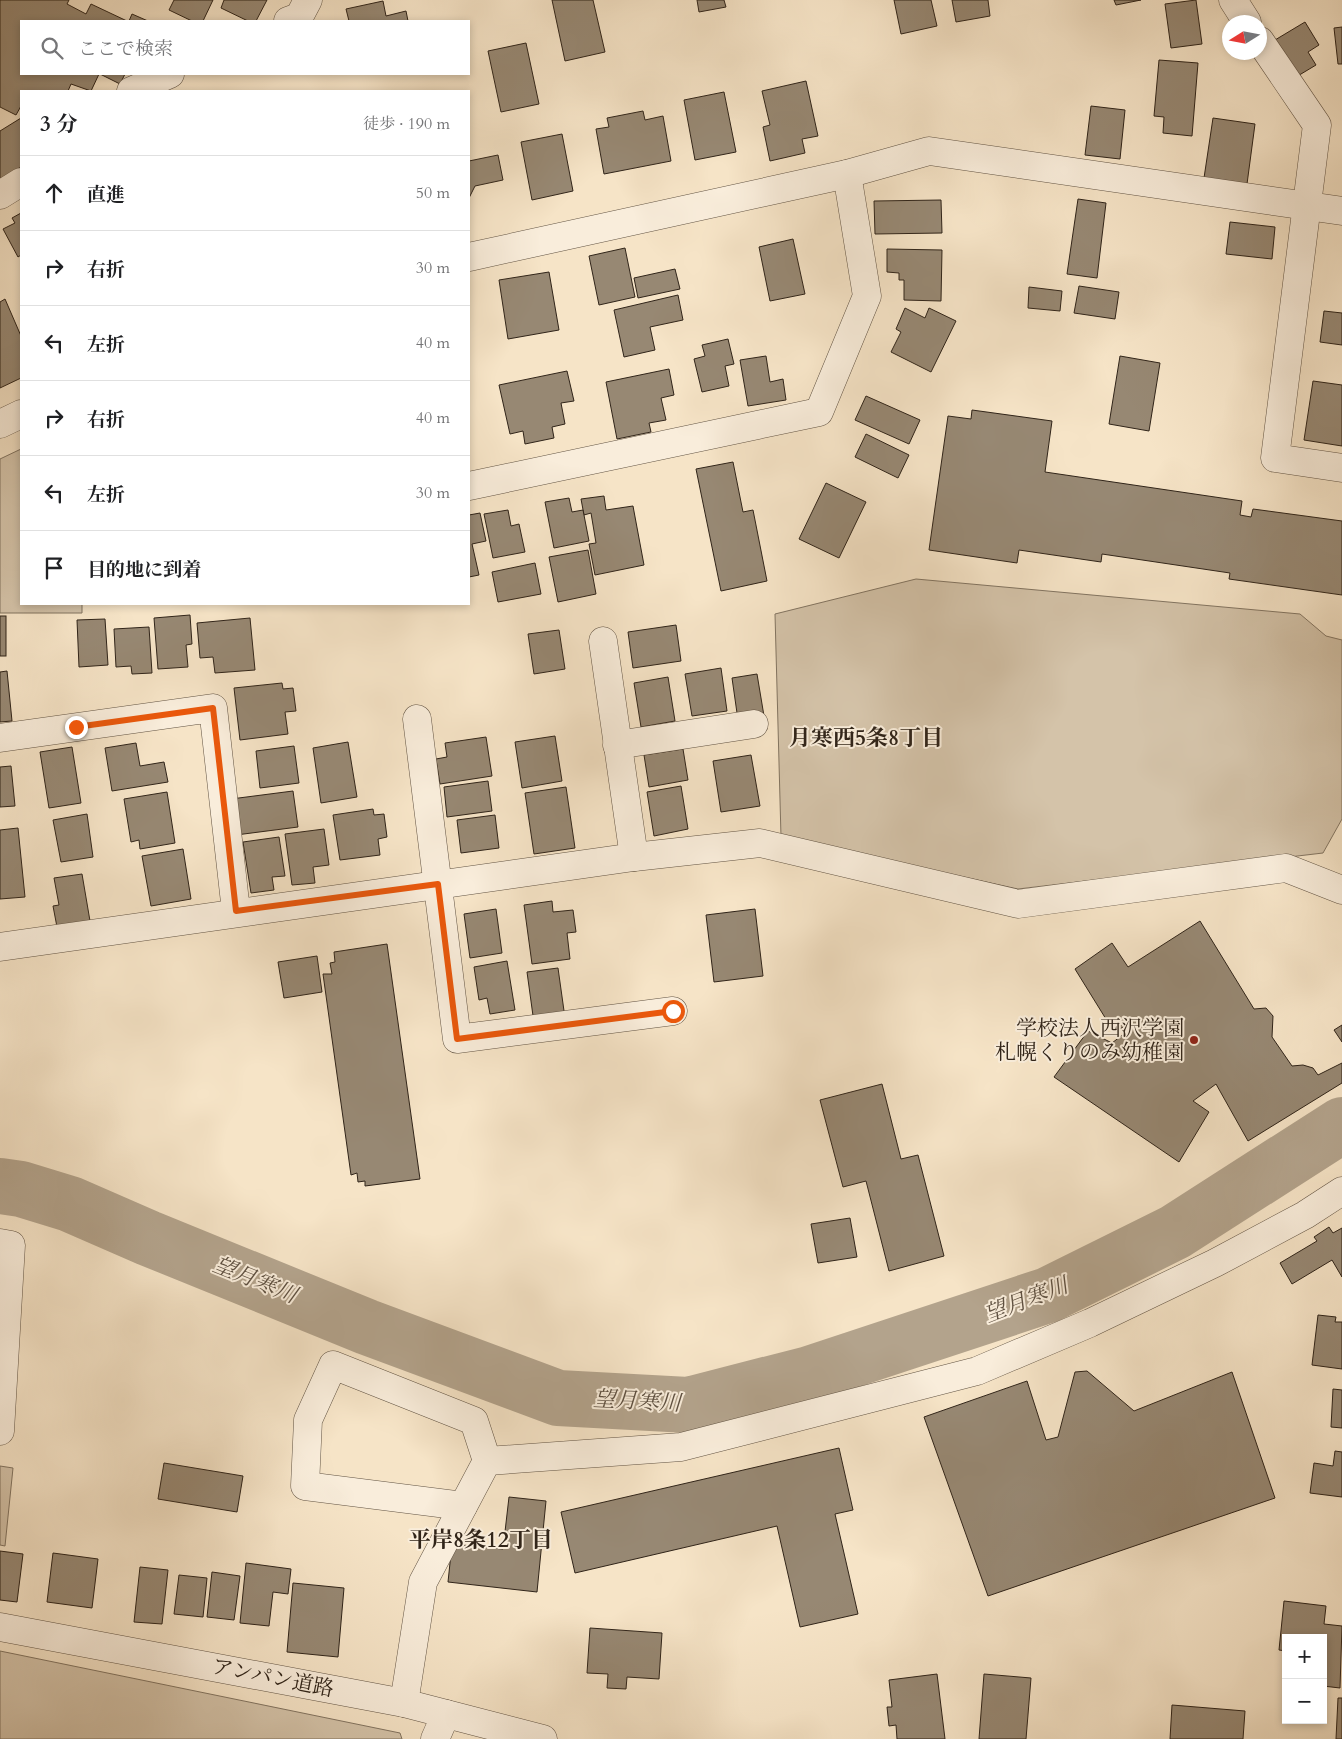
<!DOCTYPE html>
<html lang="ja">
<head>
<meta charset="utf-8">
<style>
  body { margin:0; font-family:Cardo,"Noto Serif JP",serif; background:#f2f2f2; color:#202124 }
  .controls { position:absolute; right:15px; bottom:15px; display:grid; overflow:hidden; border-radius:0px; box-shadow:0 2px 8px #0003 }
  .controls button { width:45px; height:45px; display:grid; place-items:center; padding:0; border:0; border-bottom:1px solid #e0e0e0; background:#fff; color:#202124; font:25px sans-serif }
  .compass { position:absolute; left:1222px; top:15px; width:45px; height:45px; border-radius:50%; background:#fff; box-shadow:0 2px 8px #0003; rotate:259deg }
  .stop { position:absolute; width:15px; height:15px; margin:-11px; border:4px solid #ea580c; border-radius:50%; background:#fff }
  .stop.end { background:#ea580c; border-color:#fff; box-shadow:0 1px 5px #0008 }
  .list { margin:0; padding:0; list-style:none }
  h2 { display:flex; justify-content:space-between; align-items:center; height:65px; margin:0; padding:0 20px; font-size:21px }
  h2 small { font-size:16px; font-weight:400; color:#757577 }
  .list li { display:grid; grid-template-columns:32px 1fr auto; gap:15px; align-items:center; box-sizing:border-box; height:75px; padding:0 20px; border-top:1px solid #e0e0e0 }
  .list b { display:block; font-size:19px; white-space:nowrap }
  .list em { font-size:16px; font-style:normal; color:#757577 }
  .icon { flex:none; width:28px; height:28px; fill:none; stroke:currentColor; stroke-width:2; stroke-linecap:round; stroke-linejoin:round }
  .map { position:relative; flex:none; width:1342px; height:1739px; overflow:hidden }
  .search { position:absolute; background:#fff; box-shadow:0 2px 8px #0003; left:20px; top:20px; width:450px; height:55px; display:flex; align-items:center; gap:12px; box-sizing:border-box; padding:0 18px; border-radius:0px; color:#757577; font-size:19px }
  .panel { position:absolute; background:#fff; box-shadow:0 2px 8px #0003; left:20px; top:90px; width:450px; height:515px; border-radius:0px }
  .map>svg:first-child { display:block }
  .green { fill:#d4c3a9; stroke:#827461 }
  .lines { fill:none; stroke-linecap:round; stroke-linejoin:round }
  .river { stroke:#b3a38c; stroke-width:56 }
  .building { fill:#978873; stroke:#302419 }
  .minor-casing { stroke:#625444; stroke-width:29 }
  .tertiary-casing { stroke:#625444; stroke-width:29 }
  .minor { stroke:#f9eddb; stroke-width:28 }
  .tertiary { stroke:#f9eddb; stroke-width:28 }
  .route { stroke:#ea580c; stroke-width:6 }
  .poi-dot { fill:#8f2418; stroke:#f9eddb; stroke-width:2 }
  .labels { text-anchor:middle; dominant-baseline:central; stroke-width:4; stroke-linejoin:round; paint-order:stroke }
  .poi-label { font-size:21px; fill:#302419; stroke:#f9eddb; text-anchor:end }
  .street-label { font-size:21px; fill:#302419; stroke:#f9eddb }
  .neighbourhood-label { font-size:22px; font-weight:bold; fill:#302419; stroke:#f9eddb }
  .water-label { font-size:22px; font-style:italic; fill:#5e5041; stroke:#f9eddb }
</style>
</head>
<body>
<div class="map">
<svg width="1342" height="1739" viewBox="0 0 1342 1739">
  <rect width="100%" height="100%" fill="#f6e4c7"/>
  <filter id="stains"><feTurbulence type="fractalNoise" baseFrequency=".004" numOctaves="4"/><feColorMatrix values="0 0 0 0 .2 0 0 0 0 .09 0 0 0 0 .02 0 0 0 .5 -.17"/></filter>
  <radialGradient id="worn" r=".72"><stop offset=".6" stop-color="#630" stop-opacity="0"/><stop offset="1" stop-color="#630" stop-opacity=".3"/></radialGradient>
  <g class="green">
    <polygon points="21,449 21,604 82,604 82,613 0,613 0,459"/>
    <polygon points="916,579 1300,614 1326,636 1342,640 1342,819 1323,853 1018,889 781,837 775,614"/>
    <polygon points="0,1466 13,1468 5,1546 0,1545"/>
    <polygon points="0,1651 400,1733 402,1739 0,1739"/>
  </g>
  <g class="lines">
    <polyline class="river" points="0,1186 21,1189 70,1204 148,1238 367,1327 558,1398 688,1405 809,1374 1048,1295 1175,1232 1342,1125"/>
  </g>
  <g class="building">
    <polygon points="0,0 69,0 67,4 86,14 91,4 127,21 21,21 21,74 99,74 91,91 71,84 68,91 21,91 21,106 16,115 0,107"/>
    <polygon points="174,0 213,0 203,21 192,21 169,10"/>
    <polygon points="224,0 267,0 256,21 248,21 221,8"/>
    <polygon points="552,0 593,0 605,52 565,61"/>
    <polygon points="697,0 724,0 726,7 699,12"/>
    <polygon points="894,0 931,0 937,26 901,34"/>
    <polygon points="952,0 988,0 990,16 956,22"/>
    <polygon points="1114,0 1141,0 1116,5"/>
    <polygon points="1196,0 1202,44 1171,48 1165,4"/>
    <polygon points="383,1 386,16 406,11 408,21 349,21 346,9"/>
    <polygon points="132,14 148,21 129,21"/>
    <polygon points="1305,22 1319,45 1308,52 1316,65 1291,80 1270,43"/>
    <polygon points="1342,27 1342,64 1338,64 1334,28"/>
    <polygon points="526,43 539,104 501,112 488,51"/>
    <polygon points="1159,60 1198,63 1192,136 1163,133 1164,117 1154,116"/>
    <polygon points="100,74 125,74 120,84"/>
    <polygon points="806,81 818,136 802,139 805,153 770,161 763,127 770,125 762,91"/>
    <polygon points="724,92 736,152 695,160 684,100"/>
    <polygon points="1091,106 1125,110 1120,159 1085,155"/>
    <polygon points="643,111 645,120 663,116 671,161 604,174 596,129 609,127 607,118"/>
    <polygon points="21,118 21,167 0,180 0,131"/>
    <polygon points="1213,118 1255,124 1247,184 1204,178"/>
    <polygon points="562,134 573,191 532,200 521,142"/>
    <polygon points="498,155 503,180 475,186 469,198 469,161"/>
    <polygon points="1078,199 1106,203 1097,278 1067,274"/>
    <polygon points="941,200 942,233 875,234 874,201"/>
    <polygon points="21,213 21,255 18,257 3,229 15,223 12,218"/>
    <polygon points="1230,222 1275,227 1272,259 1226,254"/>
    <polygon points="793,239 805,294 770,301 759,247"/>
    <polygon points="625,248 635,297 599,305 589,256"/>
    <polygon points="887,249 942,250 941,301 904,300 904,280 899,280 899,273 887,272"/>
    <polygon points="675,269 680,289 638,298 634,278"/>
    <polygon points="549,272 559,330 508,339 499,280"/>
    <polygon points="1079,286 1119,292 1115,319 1074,313"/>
    <polygon points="1029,287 1062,291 1060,311 1028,308"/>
    <polygon points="678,295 683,320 650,327 655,350 624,357 614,310"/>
    <polygon points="5,299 21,336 21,378 0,388 0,302"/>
    <polygon points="905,308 925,318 929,308 956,321 931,372 891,352 901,332 896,329"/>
    <polygon points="1324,311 1342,313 1342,345 1320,342"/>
    <polygon points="728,339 734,364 725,366 729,386 702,392 694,359 705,356 702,345"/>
    <polygon points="766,356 770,382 783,379 786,400 748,406 740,360"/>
    <polygon points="1120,356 1160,363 1149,431 1109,424"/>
    <polygon points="669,369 674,395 661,398 666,420 649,423 651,432 617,439 606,382"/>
    <polygon points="567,371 574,401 561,403 565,424 552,427 554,438 525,444 523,431 510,434 499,385"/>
    <polygon points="1313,381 1342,385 1342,446 1304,440"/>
    <polygon points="866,396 920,420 909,444 855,420"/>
    <polygon points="972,410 1052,421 1045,472 1242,501 1240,515 1251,517 1253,509 1342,521 1342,595 1229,579 1230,573 1102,554 1101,562 1019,550 1017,563 929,550 948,416 971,419"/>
    <polygon points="866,434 909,455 898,478 855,457"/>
    <polygon points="733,462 743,512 753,510 767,581 721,591 696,469"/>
    <polygon points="826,483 866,502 839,558 799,539"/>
    <polygon points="604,496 606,510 633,506 644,565 595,575 589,544 596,543 591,513 584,515 581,499"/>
    <polygon points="569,498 572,512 583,510 589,541 554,548 545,502"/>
    <polygon points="508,510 511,526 519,524 525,552 493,558 484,514"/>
    <polygon points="480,513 486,541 472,544 479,575 469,577 469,515"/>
    <polygon points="588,550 596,594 558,602 549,557"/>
    <polygon points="535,563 541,594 498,602 492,572"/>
    <polygon points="190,615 192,644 186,645 188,667 158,669 154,618"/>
    <rect x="0" y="616" width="6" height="40"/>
    <polygon points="250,618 255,670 215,673 213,657 200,658 197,623"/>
    <polygon points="105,619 108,665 79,667 77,620"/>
    <polygon points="676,625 681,661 633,668 628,632"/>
    <polygon points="149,627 152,673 132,674 131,666 116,667 114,629"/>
    <polygon points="559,630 565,669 534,674 528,634"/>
    <polygon points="721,668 727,711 692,716 685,674"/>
    <polygon points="7,671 12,721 0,722 0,672"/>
    <polygon points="757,674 764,716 738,720 732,678"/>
    <polygon points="668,677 675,721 641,727 634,683"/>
    <polygon points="282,683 283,689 293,688 296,711 285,712 288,734 240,740 234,688"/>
    <polygon points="555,736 562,781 522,788 515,742"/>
    <polygon points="486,737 492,776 440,784 436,759 447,757 445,743"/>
    <polygon points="348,742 357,797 321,803 313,748"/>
    <polygon points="136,743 140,766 164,762 168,782 112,791 105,748"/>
    <polygon points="294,746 299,783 260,788 256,751"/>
    <polygon points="72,747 81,803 49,808 40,752"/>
    <polygon points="683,749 688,780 649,787 644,755"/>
    <polygon points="751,755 760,806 721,812 713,761"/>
    <polygon points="11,766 15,806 0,807 0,767"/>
    <polygon points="488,781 492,811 447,817 444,787"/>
    <polygon points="681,786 688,829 654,836 647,792"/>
    <polygon points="566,787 575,848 534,854 525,793"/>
    <polygon points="293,791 298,827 236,835 231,799"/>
    <polygon points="167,792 175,843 140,849 139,840 131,842 124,799"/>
    <polygon points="373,809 374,815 384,814 387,837 378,839 380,855 340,860 333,815"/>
    <polygon points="87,814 93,857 61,862 53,820"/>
    <polygon points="495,815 499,848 461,853 457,820"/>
    <polygon points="18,828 25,897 0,899 0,830"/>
    <polygon points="324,829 329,865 313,867 315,883 292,885 285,834"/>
    <polygon points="279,837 285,876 272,877 274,890 251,893 243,842"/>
    <polygon points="183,849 191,899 151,906 142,856"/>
    <polygon points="82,874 90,921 57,927 53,906 59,905 54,878"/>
    <polygon points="552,901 553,912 573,910 576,932 567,933 570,959 532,964 524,905"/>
    <polygon points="496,909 502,953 470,958 464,914"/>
    <polygon points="755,909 763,976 714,982 706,915"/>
    <polygon points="1200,921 1254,1009 1266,1008 1273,1016 1272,1037 1292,1066 1303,1065 1313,1068 1318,1075 1342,1063 1342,1083 1248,1141 1216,1084 1193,1101 1209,1112 1179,1162 1054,1077 1088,1031 1112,1043 1130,1029 1129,1024 1114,1032 1075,969 1112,943 1128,967"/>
    <polygon points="387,944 420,1179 365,1186 365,1181 358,1182 357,1173 351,1175 323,974 332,974 330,963 335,962 334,952"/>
    <polygon points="317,956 322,992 284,998 278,962"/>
    <polygon points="507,961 515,1010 490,1014 487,998 479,1000 474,967"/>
    <polygon points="558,968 565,1018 534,1023 527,972"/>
    <polygon points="1342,1025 1342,1042 1334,1030"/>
    <polygon points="882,1084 901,1159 918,1155 944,1256 889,1271 866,1181 843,1187 820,1100"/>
    <polygon points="850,1218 857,1257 818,1263 811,1224"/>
    <polygon points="1329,1227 1333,1233 1342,1228 1342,1277 1332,1260 1292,1284 1280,1263 1317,1241 1314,1237"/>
    <polygon points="1318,1315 1336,1317 1335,1322 1342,1322 1342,1369 1312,1365"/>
    <polygon points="1087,1371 1134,1411 1232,1372 1275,1498 988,1596 924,1417 1027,1381 1046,1440 1058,1437 1075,1372"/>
    <polygon points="1333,1389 1342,1390 1342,1428 1331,1427"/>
    <polygon points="839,1448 853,1510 835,1514 858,1614 800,1627 777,1526 575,1573 561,1512"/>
    <polygon points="1335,1451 1342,1452 1342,1497 1310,1493 1314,1463 1333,1466"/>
    <polygon points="164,1463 243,1476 237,1512 158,1499"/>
    <polygon points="509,1497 546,1501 537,1592 448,1582 452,1544 503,1549"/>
    <polygon points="0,1551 23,1554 17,1602 0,1600"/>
    <polygon points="53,1553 98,1559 92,1608 47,1602"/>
    <polygon points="246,1563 291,1569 288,1594 273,1592 269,1626 240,1623"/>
    <polygon points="140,1567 168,1570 162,1624 134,1622"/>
    <polygon points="212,1572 240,1576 234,1620 207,1617"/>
    <polygon points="179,1575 207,1578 203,1617 174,1614"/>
    <polygon points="293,1583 344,1588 338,1657 287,1652"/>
    <polygon points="1284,1601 1326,1606 1324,1624 1342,1626 1340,1688 1323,1686 1323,1638 1286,1638 1286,1651 1279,1650"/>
    <polygon points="590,1628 662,1633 659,1679 627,1677 626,1689 607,1688 608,1674 587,1673"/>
    <polygon points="937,1674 945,1739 897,1739 896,1725 889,1726 887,1707 892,1707 889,1680"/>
    <polygon points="984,1674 1031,1678 1026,1739 979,1739"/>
    <polygon points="1338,1698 1342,1698 1342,1739 1336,1739"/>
    <polygon points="1172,1705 1245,1711 1243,1739 1170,1739"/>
  </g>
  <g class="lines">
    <defs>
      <g id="minor">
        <polyline points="1233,0 1247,22"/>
        <polyline points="288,21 299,17 308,0"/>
        <polyline points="1260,41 1317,125 1275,458 1342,468"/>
        <polyline points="131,91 170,74"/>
        <polyline points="0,195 21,182"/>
        <polyline points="469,257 847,174 929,151 1342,211"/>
        <polyline points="0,424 21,414"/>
        <polyline points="469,486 819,412 867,296 847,174"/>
        <polyline points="603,641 634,857"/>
        <polyline points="417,719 457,1039 673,1011"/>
        <polyline points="0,738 213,708 236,911"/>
        <polyline points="617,745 754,724"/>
        <polyline points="0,947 634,857 760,843 1018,904 1286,868 1342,890"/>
        <polyline points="0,1243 11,1245 0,1431"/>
        <polyline points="463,1506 305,1486 308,1420 333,1365 474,1421 487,1461"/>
        <polyline points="404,1703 423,1582 487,1461 681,1447 977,1371 1090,1323 1215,1263 1305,1215 1342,1191"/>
        <polyline points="435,1739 446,1714"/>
      </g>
      <polyline id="tertiary" points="0,1627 404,1703 543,1739"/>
    </defs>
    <use href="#minor" class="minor-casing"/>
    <use href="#tertiary" class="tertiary-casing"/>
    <use href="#minor" class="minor"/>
    <use href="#tertiary" class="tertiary"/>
  </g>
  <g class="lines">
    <polyline class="route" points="76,727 213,708 236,911 438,884 457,1039 673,1011"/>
  </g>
  <circle class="poi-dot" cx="1194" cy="1040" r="5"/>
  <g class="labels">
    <g class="poi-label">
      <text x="1184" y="1028">学校法人西沢学園<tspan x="1184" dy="24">札幌くりのみ幼稚園</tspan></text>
    </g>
    <g class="street-label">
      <text transform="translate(273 1678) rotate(11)">アンパン道路</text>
    </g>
    <g class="neighbourhood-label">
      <text x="866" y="738">月寒西5条8丁目</text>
      <text x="481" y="1540">平岸8条12丁目</text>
    </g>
    <g class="water-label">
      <text transform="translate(255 1280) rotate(22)">望月寒川</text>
      <text transform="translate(1026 1300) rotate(-21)">望月寒川</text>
      <text transform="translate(637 1401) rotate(3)">望月寒川</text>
    </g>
  </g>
  <rect width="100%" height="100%" filter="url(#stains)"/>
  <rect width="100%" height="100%" fill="url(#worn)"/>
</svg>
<div class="controls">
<button>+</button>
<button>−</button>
</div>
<svg class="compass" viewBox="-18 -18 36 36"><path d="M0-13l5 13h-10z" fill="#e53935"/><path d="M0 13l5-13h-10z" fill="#757577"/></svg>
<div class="stop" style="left:673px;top:1011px"></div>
<div class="stop end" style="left:76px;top:727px"></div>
<div class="search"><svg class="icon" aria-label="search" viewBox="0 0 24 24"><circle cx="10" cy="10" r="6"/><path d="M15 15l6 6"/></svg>ここで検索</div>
<section class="panel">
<h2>3 分<small>徒歩 · 190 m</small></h2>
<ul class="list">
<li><svg class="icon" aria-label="ahead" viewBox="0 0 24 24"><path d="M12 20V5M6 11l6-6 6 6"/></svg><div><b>直進</b></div><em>50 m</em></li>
<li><svg class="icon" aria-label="right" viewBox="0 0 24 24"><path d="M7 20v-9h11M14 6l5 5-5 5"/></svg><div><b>右折</b></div><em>30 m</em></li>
<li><svg class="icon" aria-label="left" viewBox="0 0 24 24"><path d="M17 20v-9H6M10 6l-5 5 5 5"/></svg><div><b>左折</b></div><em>40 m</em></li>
<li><svg class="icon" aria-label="right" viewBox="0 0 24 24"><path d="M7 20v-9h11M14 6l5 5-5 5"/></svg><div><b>右折</b></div><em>40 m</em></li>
<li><svg class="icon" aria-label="left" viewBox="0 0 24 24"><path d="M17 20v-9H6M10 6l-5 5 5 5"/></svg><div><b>左折</b></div><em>30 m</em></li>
<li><svg class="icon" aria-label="arrive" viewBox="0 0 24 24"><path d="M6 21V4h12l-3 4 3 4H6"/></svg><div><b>目的地に到着</b></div></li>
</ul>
</section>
</div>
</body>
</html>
